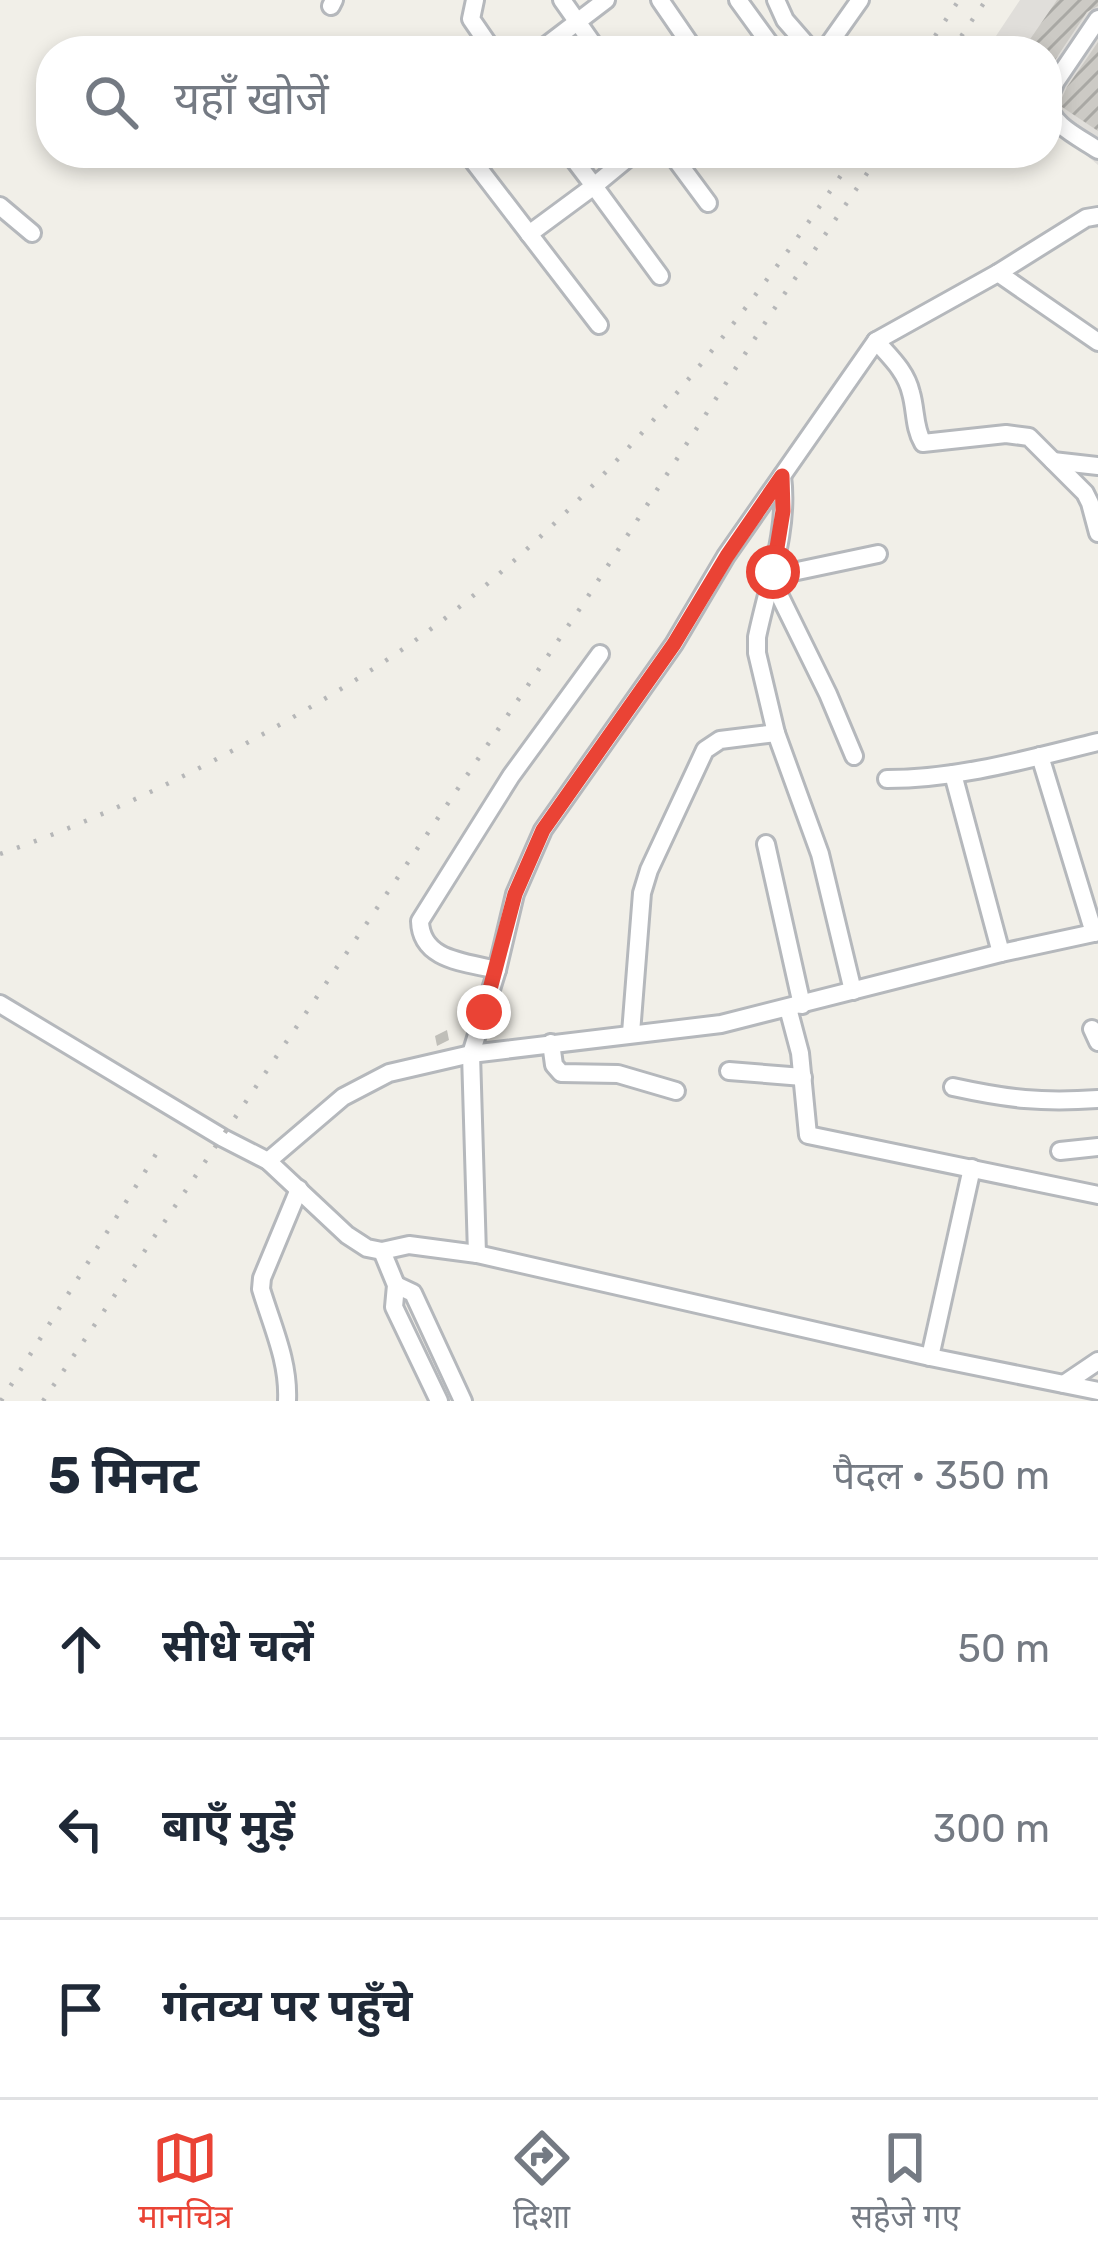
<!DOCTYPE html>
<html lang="hi">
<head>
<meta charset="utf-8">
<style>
  body { margin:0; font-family:Rubik,"Noto Sans Devanagari",sans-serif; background:#f2f2f3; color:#1f2937 }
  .stop { position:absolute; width:36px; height:36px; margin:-27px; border:9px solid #ea4335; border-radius:50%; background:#fff }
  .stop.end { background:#ea4335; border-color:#fff; box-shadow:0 3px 12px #0008 }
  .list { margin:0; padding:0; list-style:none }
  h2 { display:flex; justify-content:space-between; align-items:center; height:156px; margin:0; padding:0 48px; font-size:51px }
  h2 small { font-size:39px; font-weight:400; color:#747a83 }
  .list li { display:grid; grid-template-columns:78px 1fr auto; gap:36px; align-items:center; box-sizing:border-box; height:180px; padding:0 48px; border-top:3px solid #e0e1e3 }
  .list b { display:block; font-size:45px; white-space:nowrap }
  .list em { font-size:39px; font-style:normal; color:#747a83 }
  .icon { flex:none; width:66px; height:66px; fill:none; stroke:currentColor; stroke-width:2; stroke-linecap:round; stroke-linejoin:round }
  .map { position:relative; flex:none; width:1098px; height:1401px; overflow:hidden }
  .search { position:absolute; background:#fff; box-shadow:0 6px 18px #0003; left:36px; right:36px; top:36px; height:132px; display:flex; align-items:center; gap:30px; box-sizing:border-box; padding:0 42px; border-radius:48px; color:#747a83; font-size:45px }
  .sheet { height:696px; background:#fff }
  nav { display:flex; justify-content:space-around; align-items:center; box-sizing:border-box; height:168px; border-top:3px solid #e0e1e3; background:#fff; font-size:33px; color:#747a83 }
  nav a { display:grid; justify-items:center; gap:6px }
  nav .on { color:#ea4335 }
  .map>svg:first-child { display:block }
  .industrial { fill:#e0deda }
  .shadow { fill:#0003 }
  .building { fill:url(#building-hatch) }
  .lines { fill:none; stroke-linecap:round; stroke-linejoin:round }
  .minor-casing { stroke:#b5b8bc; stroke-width:22 }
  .minor { stroke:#fff; stroke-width:16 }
  .rail { stroke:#b6b7b8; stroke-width:4.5; stroke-dasharray:3 15; stroke-linecap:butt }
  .route { stroke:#ea4335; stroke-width:15 }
</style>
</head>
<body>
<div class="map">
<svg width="1098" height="1401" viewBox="0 0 1098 1401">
  <defs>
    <pattern id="building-hatch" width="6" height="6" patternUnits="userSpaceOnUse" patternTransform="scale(3)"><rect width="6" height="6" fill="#cccac5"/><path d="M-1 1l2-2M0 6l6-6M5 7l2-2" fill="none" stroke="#a9a8a4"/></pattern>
  </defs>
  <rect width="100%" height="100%" fill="#f1efe8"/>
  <polygon class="industrial" points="1020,0 1098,0 1098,165 1047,122 1047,51 986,51"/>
  <polygon class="shadow" points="447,1030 449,1040 437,1046 435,1036"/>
  <g class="building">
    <polygon points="1057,0 1098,0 1098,6 1087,12 1047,72 1047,51 1022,51"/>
    <polygon points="1098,42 1098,131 1062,107 1060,102 1067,87"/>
  </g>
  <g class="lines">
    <defs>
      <g id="minor">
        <polyline points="475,0 471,19 493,51"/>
        <polyline points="562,0 598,51"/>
        <polyline points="660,0 695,51"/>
        <polyline points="738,0 775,51"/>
        <polyline points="776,0 785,20 812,51"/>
        <polyline points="331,6 334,0"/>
        <polyline points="539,51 606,0"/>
        <polyline points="824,51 860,0"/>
        <polyline points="1047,101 1056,81 1098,19"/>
        <path d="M1047,102C1052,126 1079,137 1098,150"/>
        <polyline points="467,153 599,325"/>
        <polyline points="634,153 594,186 660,276"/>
        <polyline points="671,153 708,203"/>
        <polyline points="0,206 32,233"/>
        <polyline points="529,234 594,186 569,153"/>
        <polyline points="998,273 1098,342"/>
        <path d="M876,341C890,357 906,371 911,393C916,410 914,428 923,443L1006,434L1029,437L1085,493L1090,503L1098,533"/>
        <polyline points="1053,461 1098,466"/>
        <polyline points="773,572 788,573 878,554"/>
        <polyline points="771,578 828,694 854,756"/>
        <polyline points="776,733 820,854 853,991"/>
        <polyline points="1040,756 1094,933"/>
        <polyline points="953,774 1001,953"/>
        <path d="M887,779C959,779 1028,759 1098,742"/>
        <polyline points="766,844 802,1005"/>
        <path d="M497,970C466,962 421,961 420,921L511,776L600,654"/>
        <polyline points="0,1004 223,1138 268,1161 347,1235 367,1248 382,1251 409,1245 477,1254 930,1357 1098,1391"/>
        <polyline points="788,1008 800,1053 808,1135 1098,1195"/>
        <polyline points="1092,1029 1098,1042"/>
        <path d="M631,1033L642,893L649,870L705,750L720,740L776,733L757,653V637C768,584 789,530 782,476"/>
        <polyline points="551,1043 554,1065 561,1073 618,1074 676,1091"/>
        <polyline points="729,1071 803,1077"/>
        <path d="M953,1087C1008,1099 1041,1103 1098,1099"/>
        <polyline points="1060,1151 1098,1147"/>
        <polyline points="268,1161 343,1097 389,1073 471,1054 721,1024 1001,953 1098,932"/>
        <polyline points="382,1251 396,1285 394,1307 439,1401"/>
        <polyline points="477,1254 471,1054 497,970 515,894 543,830 674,644 726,556 876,341 998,273 1086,218 1098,216"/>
        <polyline points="396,1285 413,1293 463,1401"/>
        <polyline points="930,1357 972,1168"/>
        <polyline points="1064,1384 1098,1361"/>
        <path d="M287,1401C289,1361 272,1326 261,1289L262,1278L299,1189"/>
      </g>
    </defs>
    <use href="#minor" class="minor-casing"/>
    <use href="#minor" class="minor"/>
    <g class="rail">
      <polyline points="925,51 959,0"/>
      <polyline points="951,51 986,0"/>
      <path d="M0,854C92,822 180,780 265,733C333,695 402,654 463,604C619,478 745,319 856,153"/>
      <polyline points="1,1401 163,1143"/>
      <polyline points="43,1401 583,604 772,312 881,153"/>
    </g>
  </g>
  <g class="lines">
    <polyline class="route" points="484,1012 515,894 543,830 674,644 727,556 782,476 783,511 773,572"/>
  </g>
</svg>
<div class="stop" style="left:773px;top:572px"></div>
<div class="stop end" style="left:484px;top:1012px"></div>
<div class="search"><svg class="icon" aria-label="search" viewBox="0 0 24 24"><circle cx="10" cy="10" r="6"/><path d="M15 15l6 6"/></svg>यहाँ खोजें</div>
</div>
<section class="sheet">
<h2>5 मिनट<small>पैदल · 350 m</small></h2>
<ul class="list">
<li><svg class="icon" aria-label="ahead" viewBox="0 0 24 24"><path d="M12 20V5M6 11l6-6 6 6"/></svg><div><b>सीधे चलें</b></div><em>50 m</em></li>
<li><svg class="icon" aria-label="left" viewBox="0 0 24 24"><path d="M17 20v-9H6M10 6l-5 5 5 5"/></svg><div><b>बाएँ मुड़ें</b></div><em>300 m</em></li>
<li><svg class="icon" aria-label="arrive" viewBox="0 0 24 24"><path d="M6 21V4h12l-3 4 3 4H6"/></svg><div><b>गंतव्य पर पहुँचे</b></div></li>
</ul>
</section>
<nav>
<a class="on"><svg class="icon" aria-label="map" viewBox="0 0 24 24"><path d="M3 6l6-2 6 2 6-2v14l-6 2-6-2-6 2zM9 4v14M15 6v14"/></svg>मानचित्र</a>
<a><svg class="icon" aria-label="directions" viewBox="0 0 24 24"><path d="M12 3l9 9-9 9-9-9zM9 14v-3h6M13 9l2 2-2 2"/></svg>दिशा</a>
<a><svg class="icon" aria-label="saved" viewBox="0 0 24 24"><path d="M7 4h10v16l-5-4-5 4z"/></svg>सहेजे गए</a>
</nav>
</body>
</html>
